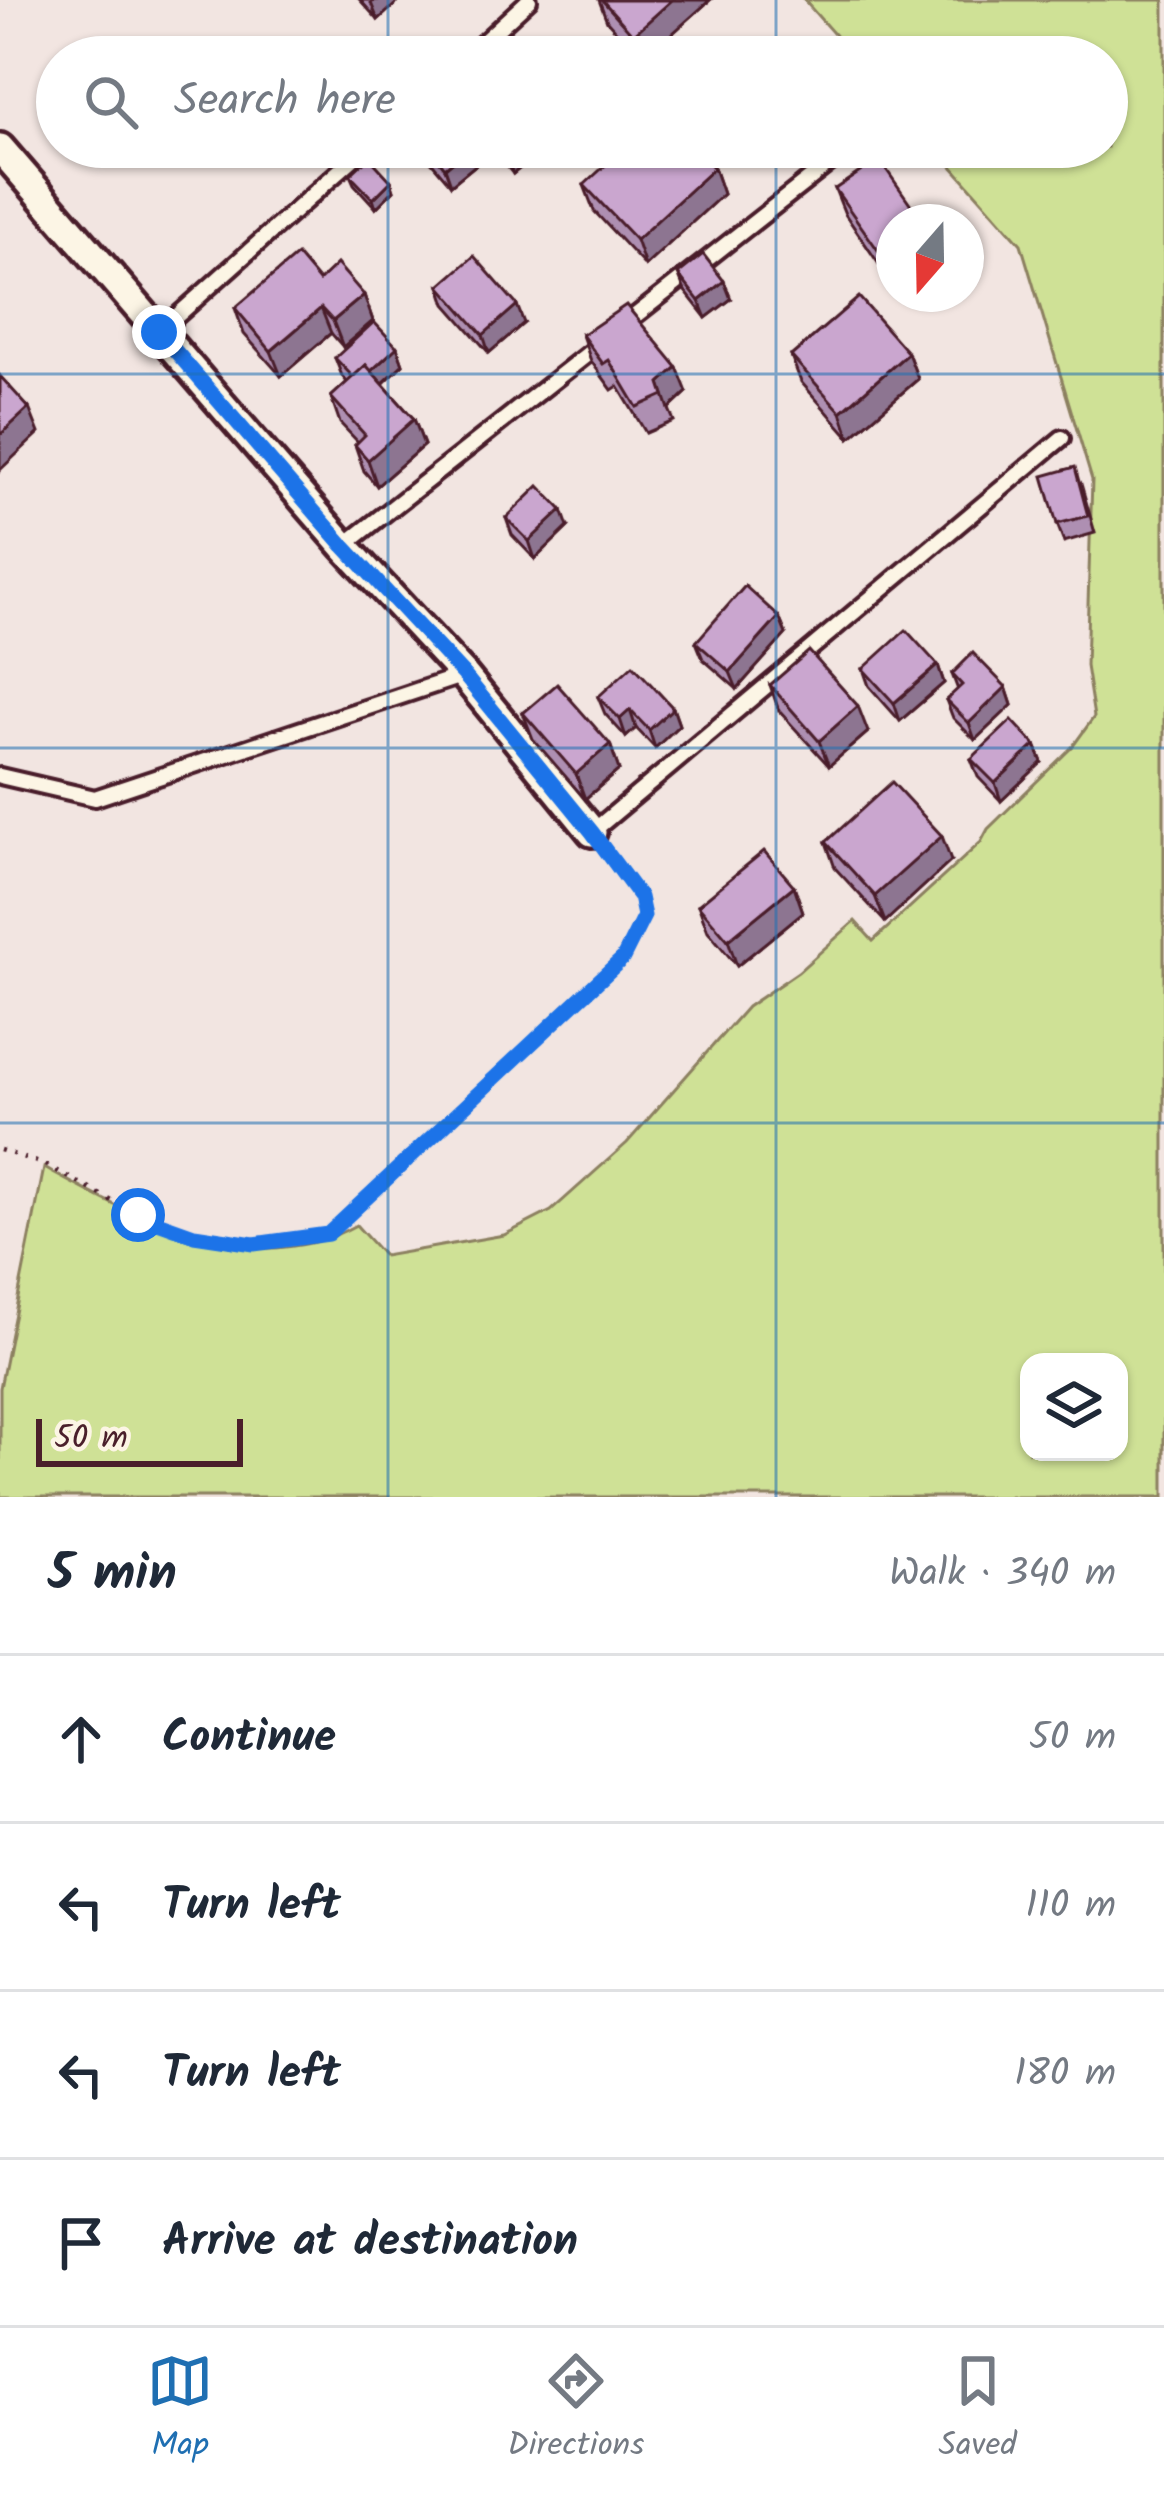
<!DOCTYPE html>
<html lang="en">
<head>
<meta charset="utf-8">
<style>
  body { margin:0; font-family:Kalam,sans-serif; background:#f2f2f3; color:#1f2937 }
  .controls { position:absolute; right:36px; bottom:36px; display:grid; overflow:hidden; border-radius:24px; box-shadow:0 3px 9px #0004 }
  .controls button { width:108px; height:108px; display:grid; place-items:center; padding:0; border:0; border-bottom:3px solid #e0e1e3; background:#fff; color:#1f2937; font:60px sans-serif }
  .compass { position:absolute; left:876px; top:204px; width:108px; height:108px; border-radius:50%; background:#fff; box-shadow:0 3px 9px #0004; rotate:200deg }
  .scale { position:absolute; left:36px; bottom:30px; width:207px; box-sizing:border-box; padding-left:12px; border:6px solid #4a1f2b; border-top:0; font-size:33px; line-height:42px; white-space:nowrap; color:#4a1f2b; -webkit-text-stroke:9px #fcf5e5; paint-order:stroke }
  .stop { position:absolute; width:36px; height:36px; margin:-27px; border:9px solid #1a73e8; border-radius:50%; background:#fff }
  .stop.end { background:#1a73e8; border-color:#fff; box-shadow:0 3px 12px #0008 }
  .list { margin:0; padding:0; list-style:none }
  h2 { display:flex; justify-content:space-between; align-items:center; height:156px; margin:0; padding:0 48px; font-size:51px }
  h2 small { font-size:39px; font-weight:400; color:#747a83 }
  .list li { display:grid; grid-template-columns:78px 1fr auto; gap:36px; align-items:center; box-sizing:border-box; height:168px; padding:0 48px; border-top:3px solid #e0e1e3 }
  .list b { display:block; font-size:45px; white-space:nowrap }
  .list em { font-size:39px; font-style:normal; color:#747a83 }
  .icon { flex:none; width:66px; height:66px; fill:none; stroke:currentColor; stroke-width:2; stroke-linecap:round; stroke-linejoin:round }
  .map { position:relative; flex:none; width:1164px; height:1497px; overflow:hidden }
  .search { position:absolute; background:#fff; box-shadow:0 3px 9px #0004; left:36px; right:36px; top:36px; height:132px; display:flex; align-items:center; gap:30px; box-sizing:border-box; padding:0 42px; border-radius:66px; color:#747a83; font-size:45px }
  .sheet { height:828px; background:#fff }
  nav { display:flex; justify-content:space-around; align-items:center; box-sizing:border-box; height:168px; border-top:3px solid #e0e1e3; background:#fff; font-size:33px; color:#747a83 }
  nav a { display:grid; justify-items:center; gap:6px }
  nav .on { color:#1f6fb2 }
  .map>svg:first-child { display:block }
  .green { fill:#cfe196; stroke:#8c8060; stroke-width:3; fill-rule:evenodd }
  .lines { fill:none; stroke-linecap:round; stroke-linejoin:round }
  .lane-casing { stroke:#4a1f2b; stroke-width:22 }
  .street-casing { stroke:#4a1f2b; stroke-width:36 }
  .path { stroke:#4a1f2b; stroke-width:4.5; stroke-dasharray:3 9; stroke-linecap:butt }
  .lane { stroke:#fcf5e5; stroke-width:14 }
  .street { stroke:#fcf5e5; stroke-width:27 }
  .wall { fill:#ae8fb2; stroke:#4a1f2b; stroke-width:3 }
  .shaded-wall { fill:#8d7491; stroke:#4a1f2b; stroke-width:3 }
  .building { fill:#caa6cf; stroke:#4a1f2b; stroke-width:3 }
  .route { stroke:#1a73e8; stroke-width:15 }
  .grid { fill:none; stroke:#1f6fb2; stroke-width:3; stroke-opacity:0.55 }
</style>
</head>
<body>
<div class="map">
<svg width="1164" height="1497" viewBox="0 0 1164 1497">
  <rect width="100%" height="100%" fill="#f2e5e1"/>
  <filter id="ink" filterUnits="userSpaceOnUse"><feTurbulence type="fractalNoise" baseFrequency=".00833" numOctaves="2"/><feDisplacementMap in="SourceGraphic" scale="24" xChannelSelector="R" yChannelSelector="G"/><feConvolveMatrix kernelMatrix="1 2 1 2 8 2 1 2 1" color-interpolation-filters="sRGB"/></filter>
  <g filter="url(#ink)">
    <path class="green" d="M804,0H1164V1497H0V1388L44,1168C137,1218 251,1284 356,1225L384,1256L504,1235L551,1211L627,1143L747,1007L798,972L855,921L873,941L981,842L988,829L1073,746L1094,717L1086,666L1092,480L1021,244L935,147H1107V57H854ZM1029,1362H1119V1452H1029Z"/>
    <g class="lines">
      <defs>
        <g id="lane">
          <polyline points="467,57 529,0"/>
          <polyline points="621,327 850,147"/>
          <polyline points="159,332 366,147"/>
          <polyline points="344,546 599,345"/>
          <polyline points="0,776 95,798 464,675"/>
          <polyline points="592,832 1062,438"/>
        </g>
        <polyline id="street" points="0,148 344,546 464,675 592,832"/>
      </defs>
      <use href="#lane" class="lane-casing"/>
      <use href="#street" class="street-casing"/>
      <path class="path" d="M0,1150L46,1165L138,1215L194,1236L254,1243L328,1234L623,958C652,899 644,902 606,851"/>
      <use href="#lane" class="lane"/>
      <use href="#street" class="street"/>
    </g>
    <g class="wall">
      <polygon points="360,0 400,0 378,20"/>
      <polygon points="599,0 710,0 646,57 639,57 607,21"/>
      <polygon points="424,147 473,147 478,163 451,185 428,158"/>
      <polygon points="491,147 546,147 513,174"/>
      <polygon points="714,168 723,194 645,266 594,211 584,185"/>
      <polygon points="350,175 391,181 394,190 376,208 354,184"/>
      <polygon points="835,189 923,222 889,279 845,214"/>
      <polygon points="678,274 731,299 706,318 685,291"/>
      <polygon points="319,281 364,295 373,321 343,347 331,333 281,376 244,334 235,308"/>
      <polygon points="440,286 524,323 489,353 446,304"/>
      <polygon points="582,335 687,392 669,409 674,421 646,433 618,386 612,390 591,361"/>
      <polygon points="397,347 403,364 383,384 414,419 424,445 377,486 364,471 355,445 358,442 340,423 331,397 347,382 342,376 335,358"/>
      <polygon points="908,353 918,379 850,438 801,382 791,356"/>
      <polygon points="1081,484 1095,533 1064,542 1057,524"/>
      <polygon points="506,518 568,527 535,559 512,535"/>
      <polygon points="779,617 786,634 737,689 703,659 696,642"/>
      <polygon points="938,665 944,683 900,721 869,686 863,669"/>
      <polygon points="952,674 1006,687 1012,705 975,740 953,718 946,700 958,690"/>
      <polygon points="770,685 868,732 829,766 779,711"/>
      <polygon points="598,697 673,708 679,725 655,748 636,728 626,737 605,714"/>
      <polygon points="523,713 610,744 619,770 585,799 533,739"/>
      <polygon points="1035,745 1042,762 1001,801 978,777 971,759"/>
      <polygon points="826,842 951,861 885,922 835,868"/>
      <polygon points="794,886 803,912 737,966 708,931 698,905"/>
    </g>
    <g class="shaded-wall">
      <polygon points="375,0 400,0 378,20 371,3"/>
      <polygon points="672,0 710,0 646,57 641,57 633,35"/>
      <polygon points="470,147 473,147 478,163 451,185 445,168"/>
      <polygon points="505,147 546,147 513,174 503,148"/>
      <polygon points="714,168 723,194 645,266 636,240"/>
      <polygon points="391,181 394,190 376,208 373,199"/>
      <polygon points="894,243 894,275 889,279 880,253"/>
      <polygon points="724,281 731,299 706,318 699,301"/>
      <polygon points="364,295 373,321 343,347 333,321"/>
      <polygon points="517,305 524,323 489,353 483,335"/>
      <polygon points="321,308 331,333 281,376 271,351"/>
      <polygon points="397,347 403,364 365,400 359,383"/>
      <polygon points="908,353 918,379 850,438 841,412"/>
      <polygon points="677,367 687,392 669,409 660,383"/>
      <polygon points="29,408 39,433 0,470 0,435"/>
      <polygon points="414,419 424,445 377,486 368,460"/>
      <polygon points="562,510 568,527 535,559 529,541"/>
      <polygon points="779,617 786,634 737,689 730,672"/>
      <polygon points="938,665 944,683 900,721 894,703"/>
      <polygon points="1006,687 1012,705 975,740 969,723"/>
      <polygon points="858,706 868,732 829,766 819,741"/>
      <polygon points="673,708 679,725 655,748 649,730"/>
      <polygon points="630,710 636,728 626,737 620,719"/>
      <polygon points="610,744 619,770 585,799 576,774"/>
      <polygon points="1035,745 1042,762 1001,801 995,783"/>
      <polygon points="942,836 951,861 885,922 875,896"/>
      <polygon points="794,886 803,912 737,966 728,940"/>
    </g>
    <g class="building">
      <polygon points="602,0 672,0 633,35"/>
      <polygon points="591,36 611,57 579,57 574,52"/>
      <polygon points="812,45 821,57 796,57"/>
      <polygon points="428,147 470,147 445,168"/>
      <polygon points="625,147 694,147 714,168 636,240 584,185"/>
      <polygon points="369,157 391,181 373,199 350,175"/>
      <polygon points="879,159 923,222 894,222 894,243 880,253 835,189"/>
      <polygon points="703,254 724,281 699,301 678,274"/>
      <polygon points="297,255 319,281 337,264 364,295 333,321 321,308 271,351 235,308"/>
      <polygon points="474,256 517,305 483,335 440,286"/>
      <polygon points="859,297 908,353 841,412 791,356"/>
      <polygon points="626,305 677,367 660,383 664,395 637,407 609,360 603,364 582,335"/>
      <polygon points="374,322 397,347 371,371 366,365 353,377 335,358"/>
      <polygon points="366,365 414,419 368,460 355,445 365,435 331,397"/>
      <polygon points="0,376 29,408 0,435"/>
      <polygon points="1075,467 1088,516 1057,524 1043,476"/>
      <polygon points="539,486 562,510 529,541 506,518"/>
      <polygon points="745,586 779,617 730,672 696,642"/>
      <polygon points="906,630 938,665 894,703 863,669"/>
      <polygon points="809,651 858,706 819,741 770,685"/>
      <polygon points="973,653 1006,687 969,723 946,700 962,685 952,674"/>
      <polygon points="633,665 673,708 649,730 630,710 620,719 598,697"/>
      <polygon points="557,684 610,744 576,774 523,713"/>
      <polygon points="1012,720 1035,745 995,783 971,759"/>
      <polygon points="892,782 942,836 875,896 826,842"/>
      <polygon points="764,851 794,886 728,940 698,905"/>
    </g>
  </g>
  <g class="lines" filter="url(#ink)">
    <polyline class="route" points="138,1215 194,1235 254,1244 328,1234 623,958 644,916 640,897 592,832 464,675 344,546 159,332"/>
  </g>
  <path class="grid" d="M388,0V57M776,0V57M388,147V1497M776,147V1497M0,374H1164M0,748H1164M0,1123H1164"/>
</svg>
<div class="controls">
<button><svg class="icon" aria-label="layers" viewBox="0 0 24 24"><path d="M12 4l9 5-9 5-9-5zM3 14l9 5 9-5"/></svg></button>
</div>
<svg class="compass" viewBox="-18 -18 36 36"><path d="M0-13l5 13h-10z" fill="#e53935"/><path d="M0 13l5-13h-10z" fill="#747a83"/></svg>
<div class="scale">50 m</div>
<div class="stop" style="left:138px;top:1215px"></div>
<div class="stop end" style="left:159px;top:332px"></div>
<div class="search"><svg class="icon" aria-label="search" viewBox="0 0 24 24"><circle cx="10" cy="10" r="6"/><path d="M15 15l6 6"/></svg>Search here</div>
</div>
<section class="sheet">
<h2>5 min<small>Walk · 340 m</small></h2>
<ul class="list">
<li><svg class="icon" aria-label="ahead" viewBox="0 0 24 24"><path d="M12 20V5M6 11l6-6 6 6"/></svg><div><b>Continue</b></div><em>50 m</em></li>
<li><svg class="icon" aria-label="left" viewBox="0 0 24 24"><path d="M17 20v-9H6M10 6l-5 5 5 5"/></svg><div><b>Turn left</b></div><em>110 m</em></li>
<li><svg class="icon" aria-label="left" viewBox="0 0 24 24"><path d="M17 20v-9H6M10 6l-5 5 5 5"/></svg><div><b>Turn left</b></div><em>180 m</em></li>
<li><svg class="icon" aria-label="arrive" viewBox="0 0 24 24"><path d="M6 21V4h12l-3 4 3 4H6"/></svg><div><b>Arrive at destination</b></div></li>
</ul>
</section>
<nav>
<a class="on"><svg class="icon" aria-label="map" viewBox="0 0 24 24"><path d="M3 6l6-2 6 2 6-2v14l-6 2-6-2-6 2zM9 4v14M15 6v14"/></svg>Map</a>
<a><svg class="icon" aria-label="directions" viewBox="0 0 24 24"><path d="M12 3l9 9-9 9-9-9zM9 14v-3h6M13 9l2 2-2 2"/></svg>Directions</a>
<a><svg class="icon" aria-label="saved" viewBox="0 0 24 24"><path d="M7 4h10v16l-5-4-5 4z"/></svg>Saved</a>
</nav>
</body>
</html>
